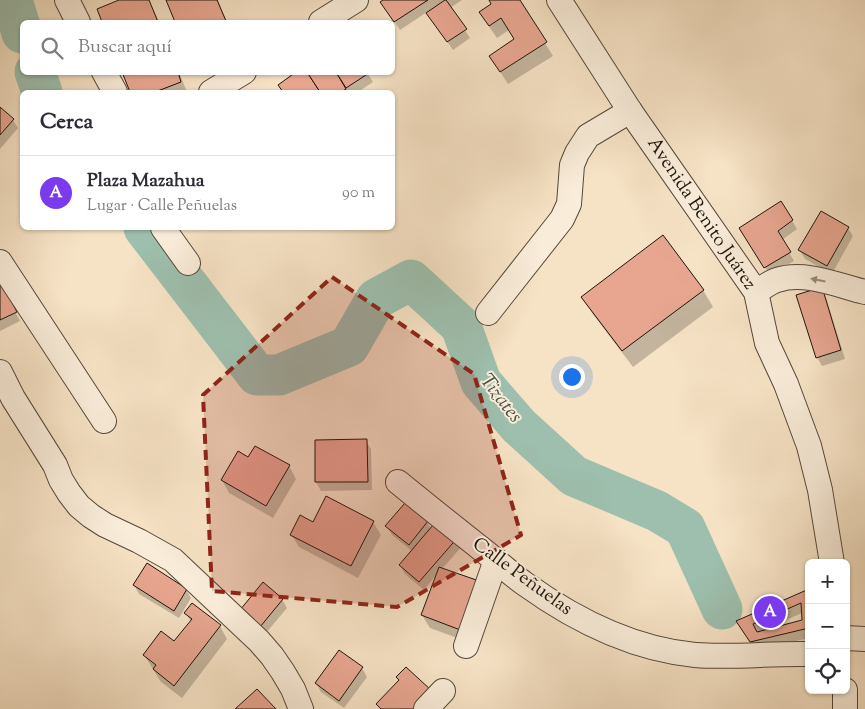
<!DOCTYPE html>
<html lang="es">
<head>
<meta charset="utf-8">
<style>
  body { margin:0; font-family:"Sorts Mill Goudy",serif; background:#f7f7f7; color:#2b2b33 }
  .controls { position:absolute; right:15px; bottom:15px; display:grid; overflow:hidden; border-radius:8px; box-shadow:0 1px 4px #0004 }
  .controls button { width:45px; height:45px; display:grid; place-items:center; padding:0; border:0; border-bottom:1px solid #e1e1e2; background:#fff; color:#2b2b33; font:25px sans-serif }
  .you { position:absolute; left:571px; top:376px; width:18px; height:18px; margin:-12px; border:4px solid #fff; border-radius:50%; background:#1a73e8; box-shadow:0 0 0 8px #1a73e833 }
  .badge { display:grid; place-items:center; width:32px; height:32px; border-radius:50%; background:#7c3aed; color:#fff; font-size:16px; font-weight:700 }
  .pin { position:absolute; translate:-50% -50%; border:2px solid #fff; box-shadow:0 1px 5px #0006 }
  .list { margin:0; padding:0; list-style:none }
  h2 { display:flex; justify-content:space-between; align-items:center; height:65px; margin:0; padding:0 20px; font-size:21px }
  h2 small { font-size:16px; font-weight:400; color:#7c7c81 }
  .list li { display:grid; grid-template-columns:32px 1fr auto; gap:15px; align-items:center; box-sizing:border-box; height:75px; padding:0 20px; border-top:1px solid #e1e1e2 }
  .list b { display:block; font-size:19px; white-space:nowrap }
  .list p { margin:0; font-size:16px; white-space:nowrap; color:#7c7c81 }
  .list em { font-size:16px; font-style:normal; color:#7c7c81 }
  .icon { flex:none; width:28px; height:28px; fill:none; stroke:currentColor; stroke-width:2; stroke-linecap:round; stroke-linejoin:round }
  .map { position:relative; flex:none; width:865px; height:709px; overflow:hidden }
  .search { position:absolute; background:#fff; box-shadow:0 1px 4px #0004; left:20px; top:20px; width:375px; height:55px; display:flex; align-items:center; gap:12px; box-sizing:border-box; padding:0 18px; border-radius:8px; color:#7c7c81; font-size:19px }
  .panel { position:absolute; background:#fff; box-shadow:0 1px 4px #0004; left:20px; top:90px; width:375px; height:140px; border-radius:8px }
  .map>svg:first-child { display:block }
  .shadow { fill:#0003; fill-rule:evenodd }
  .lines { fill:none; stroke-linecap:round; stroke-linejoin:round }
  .river { stroke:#9ebfae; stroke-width:41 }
  .building { fill:#e8a691; stroke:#1e140c; fill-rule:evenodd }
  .minor-casing { stroke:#54483a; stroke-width:26 }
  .minor { stroke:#f9ecd9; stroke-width:24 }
  .oneway { fill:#968b7d }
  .marked { fill:#8f2418; fill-opacity:0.2; stroke:#8f2418; stroke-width:4; stroke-dasharray:10 6; stroke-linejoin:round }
  .labels { text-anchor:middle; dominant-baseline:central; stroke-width:4; stroke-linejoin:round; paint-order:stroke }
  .street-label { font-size:19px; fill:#1e140c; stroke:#f9ecd9 }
  .water-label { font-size:20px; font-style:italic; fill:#4b5045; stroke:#f9ecd9 }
</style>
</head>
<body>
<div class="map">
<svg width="865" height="709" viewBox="0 0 865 709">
  <rect width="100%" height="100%" fill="#f6e2c5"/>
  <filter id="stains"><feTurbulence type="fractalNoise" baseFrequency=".004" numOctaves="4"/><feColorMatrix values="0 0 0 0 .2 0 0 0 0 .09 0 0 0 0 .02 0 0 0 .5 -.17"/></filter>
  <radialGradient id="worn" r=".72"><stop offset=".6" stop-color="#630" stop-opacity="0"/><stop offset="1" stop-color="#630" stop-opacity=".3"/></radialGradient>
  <g class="shadow">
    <polygon points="122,0 149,0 159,22 103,22 98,9"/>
    <polygon points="168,0 218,0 227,22 176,22"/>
    <polygon points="385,0 462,0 450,8 470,38 453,50 427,12 400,30 387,10"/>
    <polygon points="490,0 518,0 553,56 508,84 490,56 515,40 509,30 497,38 488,25 481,12 492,5"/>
    <polygon points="123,72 179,72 187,92 131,92"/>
    <polygon points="299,72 367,72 373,82 358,92 283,92 279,85"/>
    <polygon points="0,108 13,120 18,128 0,149"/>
    <polygon points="781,202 797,229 782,240 794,261 770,275 746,237"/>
    <polygon points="848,228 853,236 832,274 805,259 800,250"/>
    <polygon points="0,283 20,321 0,331"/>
    <polygon points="821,289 826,297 845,359 822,366 817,357"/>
    <polygon points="703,290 713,307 633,367 592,313 583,297"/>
    <polygon points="366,441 371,449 372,490 321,491 316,482 316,442"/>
    <polygon points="249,459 289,466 296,479 273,518 229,493 222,480"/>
    <polygon points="373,522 381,535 358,578 299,547 291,534 313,524"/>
    <polygon points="427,522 431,529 463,545 442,569 471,643 430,628 422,615 437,574 424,590 405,574 400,565 412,551 392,535 387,526"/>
    <polygon points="134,585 186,590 191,598 179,618 139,594"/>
    <path d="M809,590V638L756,650L738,622ZM802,613L803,621L765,631V629Z"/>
    <polygon points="282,599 287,608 265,634 246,619"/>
    <polygon points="186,613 220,626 227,639 182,698 161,682 144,655 174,643 191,622"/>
    <polygon points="362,668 367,677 344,708 321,692 316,683"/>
  </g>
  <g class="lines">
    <g class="river">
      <polyline points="12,0 22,33"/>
      <polyline points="35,72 42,92"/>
      <polyline points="144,228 257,375 279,375 349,346 376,299 411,280 461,326 481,382 519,426 574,476 657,511 685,528 722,609"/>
    </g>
  </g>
  <g class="building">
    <polygon points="119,0 149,0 158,22 102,22 97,9"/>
    <polygon points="166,0 217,0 226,21 222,22 175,22"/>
    <polygon points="383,0 428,0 394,22 380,2"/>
    <polygon points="445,0 446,0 467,29 447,42 426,13"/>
    <polygon points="489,0 520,0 547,42 500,72 489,56 514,39 501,18 489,26 479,12 491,4"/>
    <polygon points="122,72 178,72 181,82 155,92 130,92"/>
    <polygon points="296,72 307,72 320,92 283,92 278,85"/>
    <polygon points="307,72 336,72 346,89 341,92 320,92"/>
    <polygon points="336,72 369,72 369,73 346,88"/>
    <polygon points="0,107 14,119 0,135"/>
    <polygon points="781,201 793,220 778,231 791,252 764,268 739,228"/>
    <polygon points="821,211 849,227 827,266 798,250"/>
    <polygon points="663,235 704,290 622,351 581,297"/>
    <polygon points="0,280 17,312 0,320"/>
    <polygon points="822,287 841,350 816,358 796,295"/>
    <polygon points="367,439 368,482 315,482 315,440"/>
    <polygon points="255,446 290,465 266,506 221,480 238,451 248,457"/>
    <polygon points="326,496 374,521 351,566 290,535 300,515 313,522"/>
    <polygon points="405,503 428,521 409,545 385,526"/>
    <polygon points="439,518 459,536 419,582 399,565"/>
    <polygon points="147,563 187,589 174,611 133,585"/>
    <polygon points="439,567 482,582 463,631 421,615"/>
    <polygon points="263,582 283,599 260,627 240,610"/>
    <path d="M809,589V628L750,642L736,621ZM801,603L802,620L757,632L753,624Z"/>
    <polygon points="192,603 221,625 174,686 153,669 156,665 143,655 161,631 174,641 192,619 184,613"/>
    <polygon points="339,650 363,667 339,701 315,683"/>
    <polygon points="406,667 432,691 415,709 381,709 376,704 399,680 396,677"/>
    <polygon points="257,689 276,709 235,709"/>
  </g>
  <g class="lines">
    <defs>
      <g id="minor">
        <polyline points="67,0 78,22"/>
        <polyline points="559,0 630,111 756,292 767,343 786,384 809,446 820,490 832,563"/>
        <polyline points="321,22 356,0"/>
        <polyline points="104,72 115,92"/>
        <polyline points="211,92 244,72"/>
        <polyline points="163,228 188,263"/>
        <polyline points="0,262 104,421"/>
        <path d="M756,292C763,288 770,282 777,280C805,271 837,285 865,292"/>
        <polyline points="488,313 562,219 569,204 572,165 577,153 588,136 630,111"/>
        <polyline points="0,372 13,398 55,465 61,480 69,493 79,506 91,516 105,525 139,541 173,560 259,641 272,656 283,672 293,689 301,709"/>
        <path d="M398,482C426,505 455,528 484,551C498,562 511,574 525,584C575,620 633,649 695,655C733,658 771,653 809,654"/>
        <polyline points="846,638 865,639"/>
        <polyline points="466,646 496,560"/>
        <polyline points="845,690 845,709"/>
        <polyline points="426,709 443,691"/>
      </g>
    </defs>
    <use href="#minor" class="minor-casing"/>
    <use href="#minor" class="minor"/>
  </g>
  <defs><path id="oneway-solid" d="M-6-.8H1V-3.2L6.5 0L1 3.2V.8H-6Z" transform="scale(1.25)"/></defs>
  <use class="oneway" href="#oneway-solid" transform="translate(818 280) rotate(-169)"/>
  <path class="marked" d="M332,277L474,374L521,535L397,607L212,591L203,395Z"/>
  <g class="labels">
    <g class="street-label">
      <text transform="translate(701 214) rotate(56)">Avenida Benito Juárez</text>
      <text transform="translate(522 577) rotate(36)">Calle Peñuelas</text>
    </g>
    <g class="water-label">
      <text transform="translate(500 399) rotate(52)">Tizates</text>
    </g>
  </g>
  <rect width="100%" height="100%" filter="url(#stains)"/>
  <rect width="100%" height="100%" fill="url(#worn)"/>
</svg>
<div class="controls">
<button>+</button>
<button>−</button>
<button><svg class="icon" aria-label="locate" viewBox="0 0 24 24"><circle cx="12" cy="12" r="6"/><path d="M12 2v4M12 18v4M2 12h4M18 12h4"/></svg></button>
</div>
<div class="you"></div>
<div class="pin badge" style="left:770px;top:612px">A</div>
<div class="search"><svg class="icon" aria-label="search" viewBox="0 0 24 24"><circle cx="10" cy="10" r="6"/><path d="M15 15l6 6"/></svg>Buscar aquí</div>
<section class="panel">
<h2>Cerca<small></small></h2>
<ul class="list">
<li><span class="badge">A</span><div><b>Plaza Mazahua</b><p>Lugar · Calle Peñuelas</p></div><em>90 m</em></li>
</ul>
</section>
</div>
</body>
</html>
